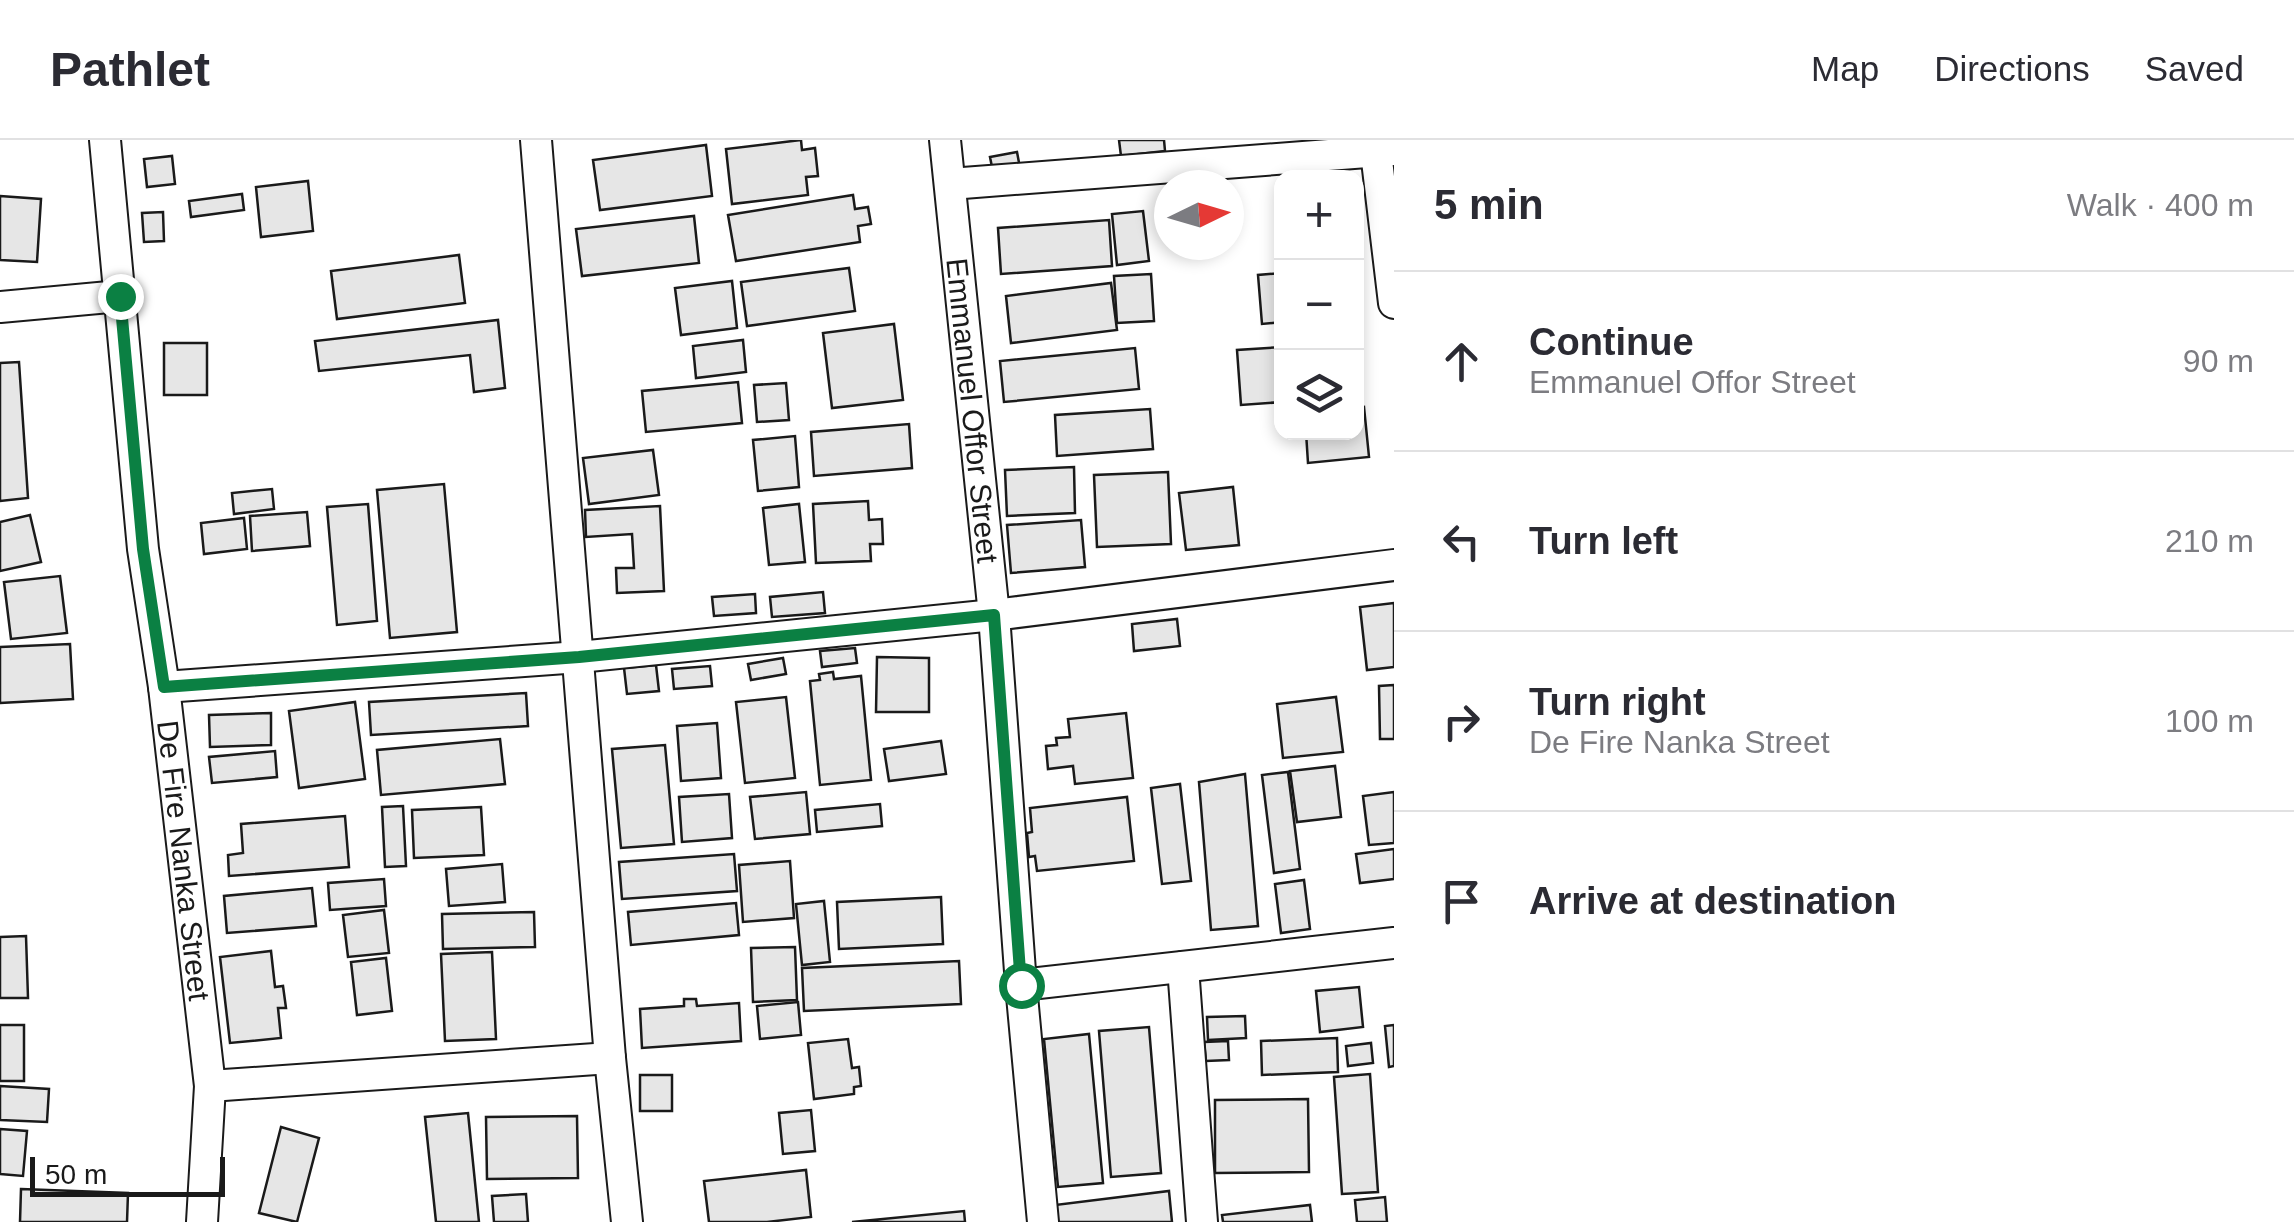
<!DOCTYPE html>
<html lang="en">
<head>
<meta charset="utf-8">
<style>
  body { margin:0; font-family:Arial,sans-serif; background:#f2f2f3; color:#2b2b33 }
  .controls { position:absolute; right:30px; top:30px; display:grid; overflow:hidden; border-radius:20px; box-shadow:0 5px 15px #0003 }
  .controls button { width:90px; height:90px; display:grid; place-items:center; padding:0; border:0; border-bottom:2px solid #e1e1e2; background:#fff; color:#2b2b33; font:50px sans-serif }
  .compass { position:absolute; left:1154px; top:30px; width:90px; height:90px; border-radius:50%; background:#fff; box-shadow:0 5px 15px #0003; rotate:85deg }
  .scale { position:absolute; left:30px; bottom:25px; width:195px; box-sizing:border-box; padding-left:10px; border:5px solid #1a1a1a; border-top:0; font-size:28px; line-height:35px; white-space:nowrap; color:#1a1a1a; -webkit-text-stroke:8px #fff; paint-order:stroke }
  .stop { position:absolute; width:30px; height:30px; margin:-22px; border:8px solid #0b8043; border-radius:50%; background:#fff }
  .stop.end { background:#0b8043; border-color:#fff; box-shadow:0 2px 10px #0008 }
  .list { margin:0; padding:0; list-style:none }
  h2 { display:flex; justify-content:space-between; align-items:center; height:130px; margin:0; padding:0 40px; font-size:42px }
  h2 small { font-size:32px; font-weight:400; color:#7c7c81 }
  .list li { display:grid; grid-template-columns:65px 1fr auto; gap:30px; align-items:center; box-sizing:border-box; height:180px; padding:0 40px; border-top:2px solid #e1e1e2 }
  .list b { display:block; font-size:38px; white-space:nowrap }
  .list p { margin:0; font-size:32px; white-space:nowrap; color:#7c7c81 }
  .list em { font-size:32px; font-style:normal; color:#7c7c81 }
  .icon { flex:none; width:55px; height:55px; fill:none; stroke:currentColor; stroke-width:2; stroke-linecap:round; stroke-linejoin:round }
  .map { position:relative; flex:none; width:1394px; height:1082px; overflow:hidden }
  header { display:flex; align-items:center; gap:60px; box-sizing:border-box; height:140px; padding:0 50px; background:#fff; border-bottom:2px solid #e1e1e2 }
  header strong { font-size:48px }
  nav { display:flex; gap:55px; margin-inline-start:auto; font-size:35px }
  main { display:flex }
  aside { flex:1; background:#fff }
  .map>svg:first-child { display:block }
  .building { fill:#e6e6e6; stroke:#1a1a1a; stroke-width:2.5 }
  .lines { fill:none; stroke-linecap:round; stroke-linejoin:round }
  .minor-casing { stroke:#1a1a1a; stroke-width:34 }
  .minor { stroke:#fff; stroke-width:30 }
  .route { stroke:#0b8043; stroke-width:12 }
  .labels { text-anchor:middle; dominant-baseline:central; stroke-width:8; stroke-linejoin:round; paint-order:stroke }
  .street-label { font-size:30px; fill:#1a1a1a; stroke:#fff }
</style>
</head>
<body>
<header>
<strong>Pathlet</strong>
<nav><a>Map</a><a>Directions</a><a>Saved</a></nav>
</header>
<main>
<div class="map">
<svg width="1394" height="1082" viewBox="0 0 1394 1082">
  <rect width="100%" height="100%" fill="#fff"/>
  <g class="building">
    <polygon points="801,0 802,10 815,8 818,36 806,37 808,55 732,64 726,9"/>
    <polygon points="1119,0 1164,0 1165,11 1121,16"/>
    <polygon points="706,5 712,56 600,70 593,20"/>
    <polygon points="1017,12 1020,28 993,32 990,17"/>
    <polygon points="172,16 175,44 147,47 144,19"/>
    <polygon points="308,41 313,91 261,97 256,47"/>
    <polygon points="242,54 244,70 191,77 189,61"/>
    <polygon points="853,55 855,69 868,67 871,84 858,86 860,102 736,121 728,75"/>
    <polygon points="0,56 41,59 37,122 0,120"/>
    <polygon points="1143,71 1149,121 1117,125 1112,74"/>
    <polygon points="163,72 164,101 144,102 142,73"/>
    <polygon points="694,76 699,123 582,136 576,89"/>
    <polygon points="1109,80 1112,126 1001,134 998,88"/>
    <polygon points="459,115 465,163 337,179 331,131"/>
    <polygon points="849,128 855,171 747,186 741,142"/>
    <polygon points="1282,133 1282,182 1262,184 1258,135"/>
    <polygon points="1151,134 1154,181 1117,183 1114,136"/>
    <polygon points="732,141 737,188 681,195 675,148"/>
    <polygon points="1111,143 1117,190 1011,203 1006,156"/>
    <polygon points="498,180 505,248 474,252 470,215 319,231 315,201"/>
    <polygon points="894,184 903,260 832,268 823,193"/>
    <polygon points="743,200 746,232 696,238 693,206"/>
    <rect x="164" y="203" width="43" height="52"/>
    <polygon points="1282,207 1282,262 1241,265 1237,210"/>
    <polygon points="1135,208 1139,249 1004,262 1000,221"/>
    <polygon points="19,222 28,358 0,361 0,223"/>
    <polygon points="738,242 742,283 646,292 642,251"/>
    <polygon points="786,243 789,280 757,282 754,245"/>
    <polygon points="1364,267 1369,317 1308,323 1306,292 1356,292 1356,268"/>
    <polygon points="1150,269 1153,309 1057,316 1055,275"/>
    <polygon points="909,284 912,328 814,336 811,292"/>
    <polygon points="795,296 799,347 758,351 753,300"/>
    <polygon points="653,310 659,355 589,364 583,318"/>
    <polygon points="1074,327 1075,373 1007,376 1005,330"/>
    <polygon points="1168,332 1171,404 1097,407 1094,335"/>
    <polygon points="444,344 457,492 390,498 377,350"/>
    <polygon points="1233,347 1239,405 1186,410 1179,353"/>
    <polygon points="272,349 274,369 234,374 232,353"/>
    <polygon points="868,361 869,380 882,379 883,404 870,404 871,421 816,423 813,364"/>
    <polygon points="368,364 377,481 337,485 327,367"/>
    <polygon points="799,364 805,422 769,425 763,368"/>
    <polygon points="660,366 664,451 617,453 616,428 634,428 632,394 586,397 585,370"/>
    <polygon points="307,372 310,406 252,411 250,376"/>
    <polygon points="30,375 41,422 0,431 0,382"/>
    <polygon points="244,378 247,409 204,414 201,383"/>
    <polygon points="1081,380 1085,427 1011,433 1007,385"/>
    <polygon points="60,436 67,493 11,499 4,442"/>
    <polygon points="823,452 825,473 772,477 770,457"/>
    <polygon points="755,454 756,473 714,476 712,457"/>
    <polygon points="1394,463 1394,527 1367,530 1360,467"/>
    <polygon points="1177,479 1180,506 1134,511 1132,484"/>
    <polygon points="70,504 73,559 0,563 0,507"/>
    <polygon points="855,508 857,523 822,527 820,511"/>
    <polygon points="877,517 929,518 929,572 876,572"/>
    <polygon points="783,518 786,534 751,540 748,524"/>
    <polygon points="656,525 659,551 627,554 624,528"/>
    <polygon points="710,526 712,546 674,549 672,529"/>
    <polygon points="833,532 834,539 861,536 871,640 820,645 810,541 820,540 819,534"/>
    <polygon points="1394,545 1394,599 1380,599 1379,546"/>
    <polygon points="526,553 528,586 371,595 369,562"/>
    <polygon points="786,557 795,638 745,643 736,562"/>
    <polygon points="1336,557 1343,612 1283,618 1277,564"/>
    <polygon points="355,562 365,639 299,648 289,571"/>
    <polygon points="271,573 271,605 210,607 209,575"/>
    <polygon points="1126,573 1133,638 1075,644 1073,626 1048,629 1046,606 1057,605 1056,598 1070,597 1068,579"/>
    <polygon points="717,583 721,638 681,641 677,586"/>
    <polygon points="500,599 505,644 381,655 377,610"/>
    <polygon points="941,601 946,634 889,641 884,609"/>
    <polygon points="665,605 674,704 621,708 612,609"/>
    <polygon points="275,611 277,637 212,643 209,617"/>
    <polygon points="1335,626 1341,677 1297,682 1290,631"/>
    <polygon points="1288,632 1300,729 1274,733 1262,635"/>
    <polygon points="1245,634 1258,786 1211,790 1199,642"/>
    <polygon points="1180,644 1191,741 1162,744 1151,648"/>
    <polygon points="806,652 810,694 755,699 750,657"/>
    <polygon points="1394,652 1394,703 1369,705 1363,656"/>
    <polygon points="729,654 732,698 682,702 679,657"/>
    <polygon points="1127,657 1134,721 1037,731 1035,716 1029,717 1027,693 1032,692 1030,668"/>
    <polygon points="880,664 882,686 817,692 815,670"/>
    <polygon points="403,666 406,726 385,727 382,667"/>
    <polygon points="481,667 484,715 414,718 412,670"/>
    <polygon points="345,676 349,727 229,736 228,715 243,713 241,684"/>
    <polygon points="1394,709 1394,739 1360,743 1356,714"/>
    <polygon points="734,714 737,751 622,759 619,722"/>
    <polygon points="790,721 794,778 743,782 739,725"/>
    <polygon points="502,724 505,762 449,766 446,729"/>
    <polygon points="384,739 386,766 330,770 328,743"/>
    <polygon points="1304,740 1310,789 1281,793 1275,744"/>
    <polygon points="312,748 316,786 227,793 224,756"/>
    <polygon points="941,757 943,804 839,809 837,762"/>
    <polygon points="824,761 830,822 802,825 796,764"/>
    <polygon points="736,763 739,795 631,805 628,772"/>
    <polygon points="384,770 389,813 348,817 343,775"/>
    <polygon points="534,772 535,807 443,809 442,774"/>
    <polygon points="26,796 28,858 0,858 0,797"/>
    <polygon points="795,807 797,860 753,862 751,808"/>
    <polygon points="271,811 275,847 283,846 286,868 278,868 281,898 230,903 220,817"/>
    <polygon points="492,812 496,899 445,901 441,814"/>
    <polygon points="386,818 392,871 357,875 351,822"/>
    <polygon points="959,821 961,864 804,871 802,828"/>
    <polygon points="1359,847 1363,887 1320,892 1316,851"/>
    <polygon points="684,859 696,859 697,866 739,863 741,901 642,908 640,869 684,866"/>
    <polygon points="798,862 801,895 760,899 757,866"/>
    <polygon points="1245,876 1246,898 1208,900 1207,877"/>
    <rect x="0" y="885" width="24" height="56"/>
    <polygon points="1394,885 1394,926 1389,927 1385,886"/>
    <polygon points="1149,887 1161,1033 1111,1037 1099,891"/>
    <polygon points="1089,894 1103,1043 1058,1047 1044,899"/>
    <polygon points="1337,898 1338,932 1262,935 1261,901"/>
    <polygon points="848,899 852,928 859,927 861,946 854,947 854,954 814,959 808,903"/>
    <polygon points="1228,901 1229,920 1206,921 1204,902"/>
    <polygon points="1371,903 1373,923 1348,926 1346,906"/>
    <polygon points="1370,934 1378,1052 1342,1054 1334,937"/>
    <rect x="640" y="935" width="32" height="36"/>
    <polygon points="0,946 49,949 47,982 0,980"/>
    <polygon points="1308,959 1309,1032 1215,1033 1215,960"/>
    <polygon points="811,970 815,1011 783,1014 779,973"/>
    <polygon points="468,973 479,1082 436,1082 425,977"/>
    <polygon points="577,976 578,1038 487,1039 486,977"/>
    <polygon points="281,987 319,998 297,1082 259,1073"/>
    <polygon points="0,989 27,991 23,1036 0,1034"/>
    <polygon points="806,1030 811,1077 767,1082 709,1082 704,1041"/>
    <polygon points="21,1049 128,1053 127,1082 20,1082"/>
    <polygon points="1169,1051 1172,1082 1057,1082 1055,1065"/>
    <polygon points="526,1054 528,1082 494,1082 492,1056"/>
    <polygon points="1385,1057 1387,1082 1357,1082 1355,1060"/>
    <polygon points="1310,1065 1312,1082 1223,1082 1222,1075"/>
    <polygon points="964,1071 965,1082 852,1082"/>
  </g>
  <g class="lines">
    <defs>
      <g id="minor">
        <path id="s1" d="M105,0L143,409L164,547L210,946L202,1082"/>
        <polyline points="536,0 610,918 627,1082"/>
        <path id="s2" d="M945,0L994,475L1021,845L1043,1082"/>
        <polyline points="1376,12 1394,163"/>
        <polyline points="950,44 1394,10"/>
        <polyline points="0,167 120,156"/>
        <polyline points="164,547 579,517 994,475 1394,425"/>
        <polyline points="1183,827 1202,1082"/>
        <polyline points="1021,845 1394,803"/>
        <polyline points="210,946 610,918"/>
      </g>
    </defs>
    <use href="#minor" class="minor-casing"/>
    <use href="#minor" class="minor"/>
  </g>
  <g class="lines">
    <polyline class="route" points="120,156 143,409 164,547 579,517 994,475 1021,845"/>
  </g>
  <g class="labels">
    <g class="street-label">
      <text stroke="none"><textPath href="#s2" startOffset="272">Emmanuel Offor Street</textPath></text>
      <text stroke="none"><textPath href="#s1" startOffset="725">De Fire Nanka Street</textPath></text>
    </g>
  </g>
</svg>
<div class="controls">
<button>+</button>
<button>−</button>
<button><svg class="icon" aria-label="layers" viewBox="0 0 24 24"><path d="M12 4l9 5-9 5-9-5zM3 14l9 5 9-5"/></svg></button>
</div>
<svg class="compass" viewBox="-18 -18 36 36"><path d="M0-13l5 13h-10z" fill="#e53935"/><path d="M0 13l5-13h-10z" fill="#7c7c81"/></svg>
<div class="scale">50 m</div>
<div class="stop" style="left:1021px;top:845px"></div>
<div class="stop end" style="left:120px;top:156px"></div>
</div>
<aside>
<h2>5 min<small>Walk · 400 m</small></h2>
<ul class="list">
<li><svg class="icon" aria-label="ahead" viewBox="0 0 24 24"><path d="M12 20V5M6 11l6-6 6 6"/></svg><div><b>Continue</b><p>Emmanuel Offor Street</p></div><em>90 m</em></li>
<li><svg class="icon" aria-label="left" viewBox="0 0 24 24"><path d="M17 20v-9H6M10 6l-5 5 5 5"/></svg><div><b>Turn left</b></div><em>210 m</em></li>
<li><svg class="icon" aria-label="right" viewBox="0 0 24 24"><path d="M7 20v-9h11M14 6l5 5-5 5"/></svg><div><b>Turn right</b><p>De Fire Nanka Street</p></div><em>100 m</em></li>
<li><svg class="icon" aria-label="arrive" viewBox="0 0 24 24"><path d="M6 21V4h12l-3 4 3 4H6"/></svg><div><b>Arrive at destination</b></div></li>
</ul>
</aside>
</main>
</body>
</html>
